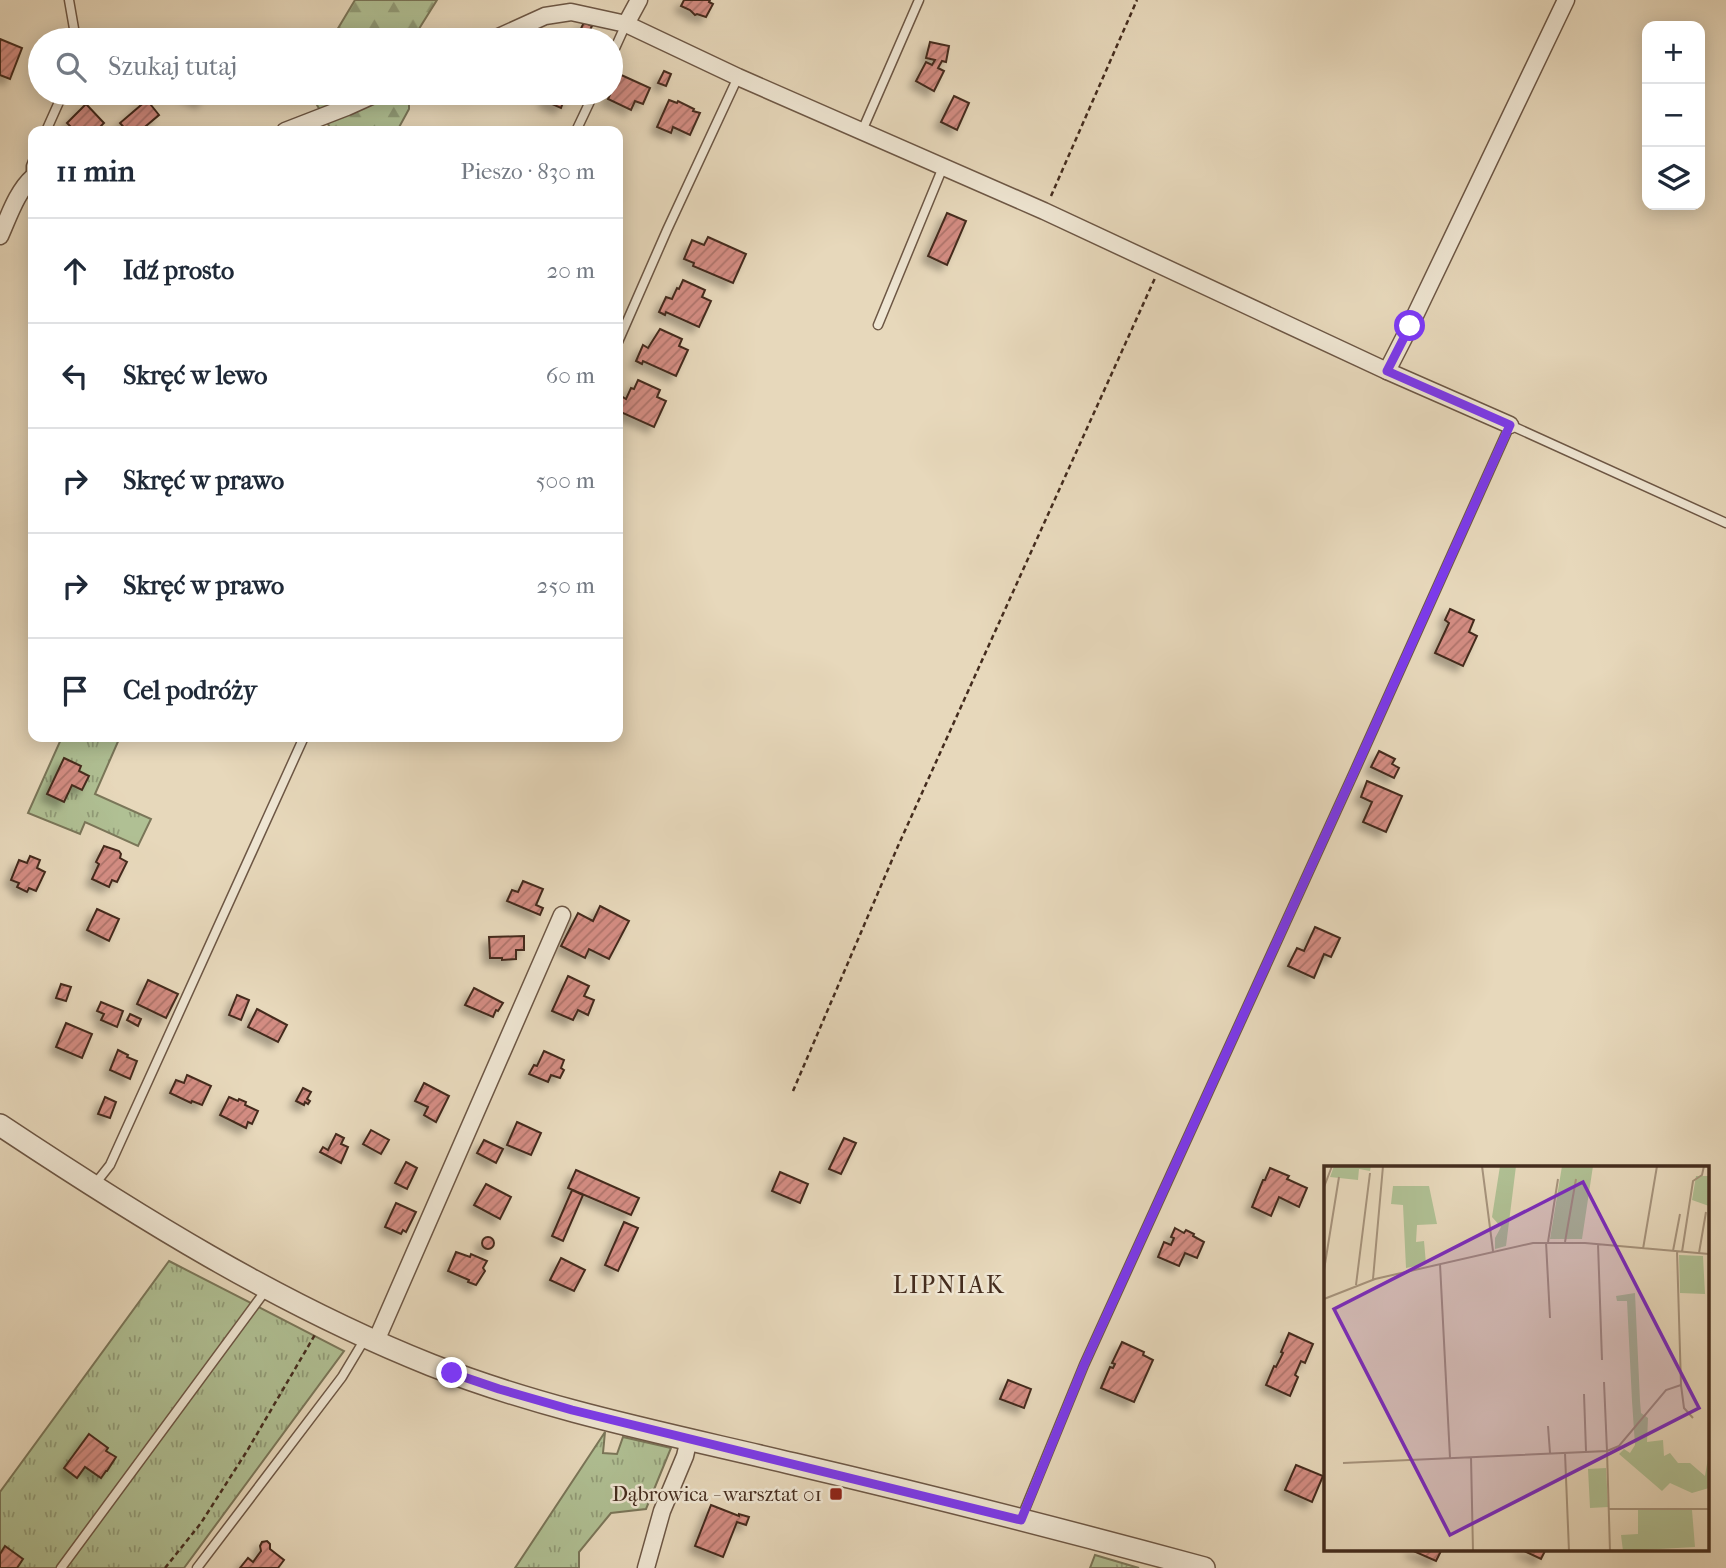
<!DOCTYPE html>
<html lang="pl">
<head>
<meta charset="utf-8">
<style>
  body { margin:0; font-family:"IM FELL French Canon",serif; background:#f6f6f7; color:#1f2937 }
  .controls { position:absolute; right:21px; top:21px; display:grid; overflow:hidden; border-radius:14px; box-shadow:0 4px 18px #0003 }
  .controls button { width:63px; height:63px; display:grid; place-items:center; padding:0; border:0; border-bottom:2px solid #e0e1e3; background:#fff; color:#1f2937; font:35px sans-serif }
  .stop { position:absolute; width:21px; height:21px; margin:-16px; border:5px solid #7c3aed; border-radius:50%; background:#fff }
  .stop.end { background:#7c3aed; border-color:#fff; box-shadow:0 2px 7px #0008 }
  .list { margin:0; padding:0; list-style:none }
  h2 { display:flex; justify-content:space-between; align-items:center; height:91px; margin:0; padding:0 28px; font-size:30px }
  h2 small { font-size:23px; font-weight:400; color:#747a83 }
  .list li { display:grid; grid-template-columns:46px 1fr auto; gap:21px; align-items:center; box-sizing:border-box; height:105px; padding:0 28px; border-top:2px solid #e0e1e3 }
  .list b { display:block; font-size:26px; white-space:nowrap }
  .list em { font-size:23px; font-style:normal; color:#747a83 }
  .icon { flex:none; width:38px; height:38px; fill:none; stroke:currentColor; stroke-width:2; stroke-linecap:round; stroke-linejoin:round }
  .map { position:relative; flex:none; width:1726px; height:1568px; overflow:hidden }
  .search { position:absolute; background:#fff; box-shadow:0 4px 18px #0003; left:28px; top:28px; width:595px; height:77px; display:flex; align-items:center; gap:18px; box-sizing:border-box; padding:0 24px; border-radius:38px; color:#747a83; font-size:26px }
  .panel { position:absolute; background:#fff; box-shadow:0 4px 18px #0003; left:28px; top:126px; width:595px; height:616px; border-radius:14px }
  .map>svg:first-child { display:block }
  .grass { fill:url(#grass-tufts); stroke:#7a7659; stroke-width:2 }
  .forest { fill:url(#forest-firs); stroke:#7a7659; stroke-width:2 }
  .building { fill:url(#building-hatch); stroke:#442c1e; stroke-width:2; filter:url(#shadow) }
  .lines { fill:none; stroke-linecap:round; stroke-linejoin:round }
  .service-casing { stroke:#6d5745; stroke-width:11 }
  .minor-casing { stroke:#6d5745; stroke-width:19 }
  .tertiary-casing { stroke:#6d5745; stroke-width:24 }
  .path { stroke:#442c1e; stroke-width:2.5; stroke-dasharray:5 3.5; stroke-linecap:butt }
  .service { stroke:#efe6d3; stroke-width:8 }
  .minor { stroke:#efe6d3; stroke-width:16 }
  .tertiary { stroke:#efe6d3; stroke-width:21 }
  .route { stroke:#7c3aed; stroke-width:9 }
  .poi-dot { fill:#8f2418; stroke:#efe6d3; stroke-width:2.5 }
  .labels { text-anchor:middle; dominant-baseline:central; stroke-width:5; stroke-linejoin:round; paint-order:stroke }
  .poi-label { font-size:21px; fill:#442c1e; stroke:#efe6d3; text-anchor:end }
  .quarter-label { font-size:24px; letter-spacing:2px; fill:#442c1e; stroke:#efe6d3 }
  .inset-road { fill:none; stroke:#a6937c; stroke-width:2 }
  .view { fill:#7b2cbf; fill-opacity:0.15; stroke:#7b2cbf; stroke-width:3.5 }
  .inset-edge { fill:none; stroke:#442c1e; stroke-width:3.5 }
</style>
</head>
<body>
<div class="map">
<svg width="1726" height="1568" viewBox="0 0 1726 1568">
  <defs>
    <pattern id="grass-tufts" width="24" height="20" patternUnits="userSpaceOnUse" patternTransform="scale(1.75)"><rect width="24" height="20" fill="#b0c094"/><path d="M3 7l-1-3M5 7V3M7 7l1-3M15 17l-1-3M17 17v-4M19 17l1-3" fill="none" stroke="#919c78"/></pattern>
    <pattern id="forest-firs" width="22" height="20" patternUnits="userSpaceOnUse" patternTransform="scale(1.75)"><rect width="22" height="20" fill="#b0c094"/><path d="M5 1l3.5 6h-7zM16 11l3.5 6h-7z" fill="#919c78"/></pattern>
    <pattern id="building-hatch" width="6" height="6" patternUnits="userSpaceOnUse" patternTransform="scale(1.75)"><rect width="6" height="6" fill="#d38c82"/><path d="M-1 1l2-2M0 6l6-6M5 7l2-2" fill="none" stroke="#ad736a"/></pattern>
    <filter id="shadow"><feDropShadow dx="-6" dy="6" stdDeviation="3.5" flood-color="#0004"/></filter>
  </defs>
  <rect width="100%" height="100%" fill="#e7d8bb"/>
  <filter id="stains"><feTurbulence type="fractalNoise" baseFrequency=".00286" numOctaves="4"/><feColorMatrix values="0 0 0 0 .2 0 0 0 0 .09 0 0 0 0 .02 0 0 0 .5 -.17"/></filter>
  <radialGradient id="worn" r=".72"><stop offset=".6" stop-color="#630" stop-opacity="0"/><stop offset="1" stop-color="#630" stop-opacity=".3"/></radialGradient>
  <g class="grass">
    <polygon points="62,737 120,737 95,794 151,819 138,846 85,822 80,834 28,813"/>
    <polygon points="169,1261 344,1351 184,1568 0,1568 0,1492"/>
    <polygon points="605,1432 603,1453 617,1454 623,1437 671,1448 646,1509 611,1513 579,1552 579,1568 515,1568"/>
    <polygon points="1095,1555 1139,1568 1090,1568"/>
  </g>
  <g class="forest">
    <polygon points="355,0 437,0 412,40 331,40"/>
    <polygon points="310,93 409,93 409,109 397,131 332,131"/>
  </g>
  <g class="building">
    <polygon points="684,0 710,0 709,2 713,4 706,17 697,14 695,15 690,10 681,6"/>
    <polygon points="584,22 592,26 586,39 578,35"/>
    <polygon points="0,39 22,48 10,79 0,75"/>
    <polygon points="930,42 949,46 946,62 942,61 938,68 944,71 934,91 916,81 926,62 932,65 935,60 926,58"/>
    <polygon points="664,71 671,74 666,86 658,83"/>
    <polygon points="619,74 650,88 643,104 635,101 631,110 608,99"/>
    <polygon points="183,93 207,93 202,102"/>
    <polygon points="548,93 571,93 567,101 564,100 561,108 545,101"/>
    <polygon points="954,96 969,103 957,130 941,122"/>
    <polygon points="147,100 159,115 140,131 127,131 120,123"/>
    <polygon points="669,100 677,103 678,101 694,109 693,111 700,113 690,135 673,127 671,133 657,127"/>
    <polygon points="86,104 104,123 96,131 75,131 67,123"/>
    <polygon points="947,213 966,221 947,265 928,256"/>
    <polygon points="708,237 746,254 733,283 693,266 694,263 684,259 692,240 704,245"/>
    <polygon points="683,280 705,290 702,297 711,301 699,327 666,312 665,315 659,312 666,297 672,299 677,288 679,289"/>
    <polygon points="660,329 682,339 679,346 688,350 676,376 643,361 642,364 636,361 643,345 648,348"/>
    <polygon points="638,380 660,390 657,397 666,401 654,427 621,412 620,415 618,414 618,403 621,396 626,399 631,388 634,389"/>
    <polygon points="1450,609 1474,620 1469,632 1477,636 1463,666 1435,653 1449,623 1445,620"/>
    <polygon points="1379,751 1395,759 1392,764 1399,768 1394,778 1371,767"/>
    <polygon points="64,758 81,766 79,771 89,776 82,790 72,785 64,802 47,794"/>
    <polygon points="1367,781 1402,796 1386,832 1363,822 1372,802 1361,797"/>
    <polygon points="104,846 119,851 121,854 120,858 127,862 117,882 112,880 109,887 92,879 99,864 96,862"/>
    <polygon points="30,856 40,860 37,868 45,872 36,891 29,888 27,892 17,887 19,883 11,880 19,860 27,863"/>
    <polygon points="523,881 543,889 536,905 543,908 540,915 507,901 512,890 518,892"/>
    <polygon points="600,906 629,921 609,959 589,949 585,958 561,946 578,913 593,921"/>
    <polygon points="97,909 119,919 109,941 87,930"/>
    <polygon points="1315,927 1340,938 1331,957 1324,954 1314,978 1288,966 1297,948 1304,951"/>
    <polygon points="524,936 524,950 516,950 516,959 502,960 502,958 490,958 489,937"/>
    <polygon points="568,976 589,986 584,996 594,1000 588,1015 578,1010 573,1020 552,1011"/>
    <polygon points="148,980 178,994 166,1018 137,1004"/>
    <polygon points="61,984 71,987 66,1001 56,998"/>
    <polygon points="474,988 503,1003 498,1011 496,1010 493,1017 465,1005"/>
    <polygon points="237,995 249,1000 241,1020 229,1015"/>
    <polygon points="101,1002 123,1011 117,1027 101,1020 104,1014 97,1011"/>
    <polygon points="257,1009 287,1025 278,1042 248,1027"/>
    <polygon points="130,1014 141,1019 138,1026 127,1020"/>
    <polygon points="66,1023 92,1034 82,1058 56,1047"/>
    <polygon points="118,1050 128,1055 127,1057 137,1061 130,1079 110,1070"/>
    <polygon points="544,1051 564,1060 561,1068 564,1070 560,1078 551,1075 548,1082 529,1074 534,1065 537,1066"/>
    <polygon points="187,1075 211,1086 202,1105 192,1101 191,1103 170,1093 176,1080 184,1083"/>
    <polygon points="424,1083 449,1096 436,1122 424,1115 428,1107 415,1101"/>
    <polygon points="303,1088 311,1092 307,1099 310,1101 308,1104 305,1102 304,1105 296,1101"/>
    <polygon points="105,1097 116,1102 110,1118 98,1114"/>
    <polygon points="229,1097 238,1101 239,1099 246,1102 245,1105 258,1111 252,1124 248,1122 246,1128 220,1115"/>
    <polygon points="517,1122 541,1133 531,1155 507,1145"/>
    <polygon points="371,1130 389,1140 381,1154 363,1144"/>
    <polygon points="336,1134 344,1138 341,1144 348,1147 341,1163 320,1152 323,1147 328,1150"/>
    <polygon points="844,1138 856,1143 841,1174 829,1169"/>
    <polygon points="484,1140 503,1149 496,1163 477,1153"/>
    <polygon points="406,1162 417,1168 407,1189 395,1183"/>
    <polygon points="1270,1168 1289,1176 1287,1179 1307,1188 1299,1207 1279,1197 1271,1216 1252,1207 1263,1180 1265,1180"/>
    <polygon points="576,1170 639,1198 631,1215 568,1188"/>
    <polygon points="780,1172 808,1184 800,1203 772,1191"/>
    <polygon points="486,1184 511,1197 500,1219 474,1205"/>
    <polygon points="572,1190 583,1195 563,1241 552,1236"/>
    <polygon points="396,1203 416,1212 406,1232 403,1230 401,1234 385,1227"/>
    <polygon points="624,1222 638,1228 618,1271 605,1265"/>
    <polygon points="1175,1228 1184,1233 1186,1230 1194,1234 1193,1236 1204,1242 1197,1258 1185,1253 1179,1266 1158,1257 1164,1242 1171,1245 1174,1238 1171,1237"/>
    <circle cx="488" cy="1243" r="6"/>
    <polygon points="456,1252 470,1257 471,1254 487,1261 483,1268 485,1271 476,1285 468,1282 469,1280 448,1271"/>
    <polygon points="561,1258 585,1270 574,1291 550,1280"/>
    <polygon points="1289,1333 1313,1344 1305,1363 1301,1361 1295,1375 1298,1377 1290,1396 1266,1385 1274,1366 1276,1367 1283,1353 1281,1352"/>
    <polygon points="1122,1342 1144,1352 1143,1355 1153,1360 1134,1402 1101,1388 1110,1367 1113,1368 1115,1364 1112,1363"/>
    <polygon points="1008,1380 1031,1389 1024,1408 1000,1399"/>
    <polygon points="89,1434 108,1448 106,1451 116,1457 107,1471 106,1471 101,1478 85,1467 77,1478 64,1468"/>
    <polygon points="1296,1465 1323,1476 1312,1502 1285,1490"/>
    <polygon points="711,1505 739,1516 739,1514 749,1517 746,1525 737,1522 723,1557 695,1546"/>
    <polygon points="267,1541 270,1544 270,1549 284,1560 278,1568 240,1568 248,1558 253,1562 261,1551 260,1546 262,1542"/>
    <polygon points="5,1546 23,1559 17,1568 0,1568 0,1554"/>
    <polygon points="1412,1549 1442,1549 1436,1561 1411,1550"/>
    <polygon points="1520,1549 1546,1549 1541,1559"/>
  </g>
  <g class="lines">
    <defs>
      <g id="service">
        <polyline points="69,0 76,40"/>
        <polyline points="611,57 626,24"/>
        <polyline points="46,131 63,93"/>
        <polyline points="576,131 594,93"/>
        <polyline points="862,131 919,0"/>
        <polyline points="31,178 31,166 33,161"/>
        <polyline points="878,325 943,167"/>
        <polyline points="618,342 667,230 738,77"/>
        <polyline points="95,1184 110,1165 304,737"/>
        <polyline points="1021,1519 1084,1365 1356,768 1510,425 1726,523"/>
        <polyline points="61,1568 266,1290"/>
        <polyline points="197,1568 342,1377 366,1337"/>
      </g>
      <g id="minor">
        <polyline points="626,24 738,77 1044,211 1387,371 1510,425"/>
        <polyline points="492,40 545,16 571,12 626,24 639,0"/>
        <polyline points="285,131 347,107 378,93"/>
        <path d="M0,236C9,216 17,191 33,177"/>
        <polyline points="1387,371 1410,326 1566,0"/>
        <polyline points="376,1341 562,915"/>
        <polyline points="646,1568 662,1511 685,1456 689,1439"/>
      </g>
      <path id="tertiary" d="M0,1125C137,1216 278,1304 431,1365C548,1411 673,1435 794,1464C931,1496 1068,1531 1204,1568"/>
    </defs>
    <use href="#service" class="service-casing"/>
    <use href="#minor" class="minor-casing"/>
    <use href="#tertiary" class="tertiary-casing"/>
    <g class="path">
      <polyline points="1051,196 1137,0"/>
      <polyline points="793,1091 898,846 1155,278"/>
      <polyline points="165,1568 201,1523 247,1451 316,1333"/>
    </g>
    <use href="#service" class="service"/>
    <use href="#minor" class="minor"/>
    <use href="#tertiary" class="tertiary"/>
  </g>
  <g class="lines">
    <polyline class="route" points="452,1373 499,1389 572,1410 1021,1520 1084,1365 1356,768 1510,425 1387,371 1410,326"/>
  </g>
  <rect class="poi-dot" x="829" y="1487" width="14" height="14" rx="3.5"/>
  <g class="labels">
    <g class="poi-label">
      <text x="822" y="1494">Dąbrowica - warsztat 01</text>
    </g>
    <g class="quarter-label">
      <text x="949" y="1285">LIPNIAK</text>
    </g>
  </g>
  <g transform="translate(1324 1166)">
    <rect width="385" height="385" fill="#e7d8bb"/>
    <path d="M10,0H47L46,5L35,3L34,14L6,11ZM176,0H192L182,80L171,83V72L177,61L168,51ZM238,0H269L258,73H226ZM372,10H385V40L368,34ZM69,20H105L113,58L93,59L92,76L100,75L102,98L82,102L79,39L67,38ZM355,89L379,90L381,128L356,127ZM311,127L316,235H308L303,135H293L292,130ZM282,302L284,341L266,342L264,303Z" fill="#b0c094"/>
    <path d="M308,235H316L317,247L324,252L323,276L339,274L340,290L346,287L354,297H366L381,310L385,286V322L368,327L346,317L338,325L295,288L300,283L306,287L311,279ZM314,344H368L371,381L299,385L297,369L314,368Z" fill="#b0c094"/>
    <path class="inset-road" d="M158,0L169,85M0,21L8,0M222,76L226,152M224,76L234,13M241,76L252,13M274,78L278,194M319,83L333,0M349,85L356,48M358,86L369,15L378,9L380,0M375,87L382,46M116,98L126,292M0,104L15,11M49,113L59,0M32,119L46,7M0,133L51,113L209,77H261L385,88M357,219L360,242L369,252M260,228L262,285M224,260L226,287M241,287L245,385M147,291L149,385M19,297L283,285L280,216M284,343H385M286,385L283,285L295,280L342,224L357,219L353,85"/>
    <path class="view" d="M259,16L375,242L126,369L10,143Z"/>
    <rect width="385" height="385" class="inset-edge"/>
  </g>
  <rect width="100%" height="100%" filter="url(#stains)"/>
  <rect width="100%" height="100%" fill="url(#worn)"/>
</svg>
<div class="controls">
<button>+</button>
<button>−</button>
<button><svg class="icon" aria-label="layers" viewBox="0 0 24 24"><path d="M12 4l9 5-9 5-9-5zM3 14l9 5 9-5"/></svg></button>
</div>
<div class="stop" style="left:1410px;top:326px"></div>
<div class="stop end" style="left:452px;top:1373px"></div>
<div class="search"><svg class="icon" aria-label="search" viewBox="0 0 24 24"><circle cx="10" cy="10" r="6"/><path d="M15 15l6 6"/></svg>Szukaj tutaj</div>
<section class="panel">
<h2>11 min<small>Pieszo · 830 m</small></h2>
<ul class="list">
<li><svg class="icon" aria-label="ahead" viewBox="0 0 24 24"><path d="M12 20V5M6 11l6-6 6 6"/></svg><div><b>Idź prosto</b></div><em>20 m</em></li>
<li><svg class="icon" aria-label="left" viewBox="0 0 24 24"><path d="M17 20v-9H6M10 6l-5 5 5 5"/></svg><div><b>Skręć w lewo</b></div><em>60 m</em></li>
<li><svg class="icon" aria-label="right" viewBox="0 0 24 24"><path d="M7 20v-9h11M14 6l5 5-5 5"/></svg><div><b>Skręć w prawo</b></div><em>500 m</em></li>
<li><svg class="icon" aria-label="right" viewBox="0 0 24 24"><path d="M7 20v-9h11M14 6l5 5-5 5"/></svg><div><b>Skręć w prawo</b></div><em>250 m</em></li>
<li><svg class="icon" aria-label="arrive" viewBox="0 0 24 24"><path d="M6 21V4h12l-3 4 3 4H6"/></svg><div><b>Cel podróży</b></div></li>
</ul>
</section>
</div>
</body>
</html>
